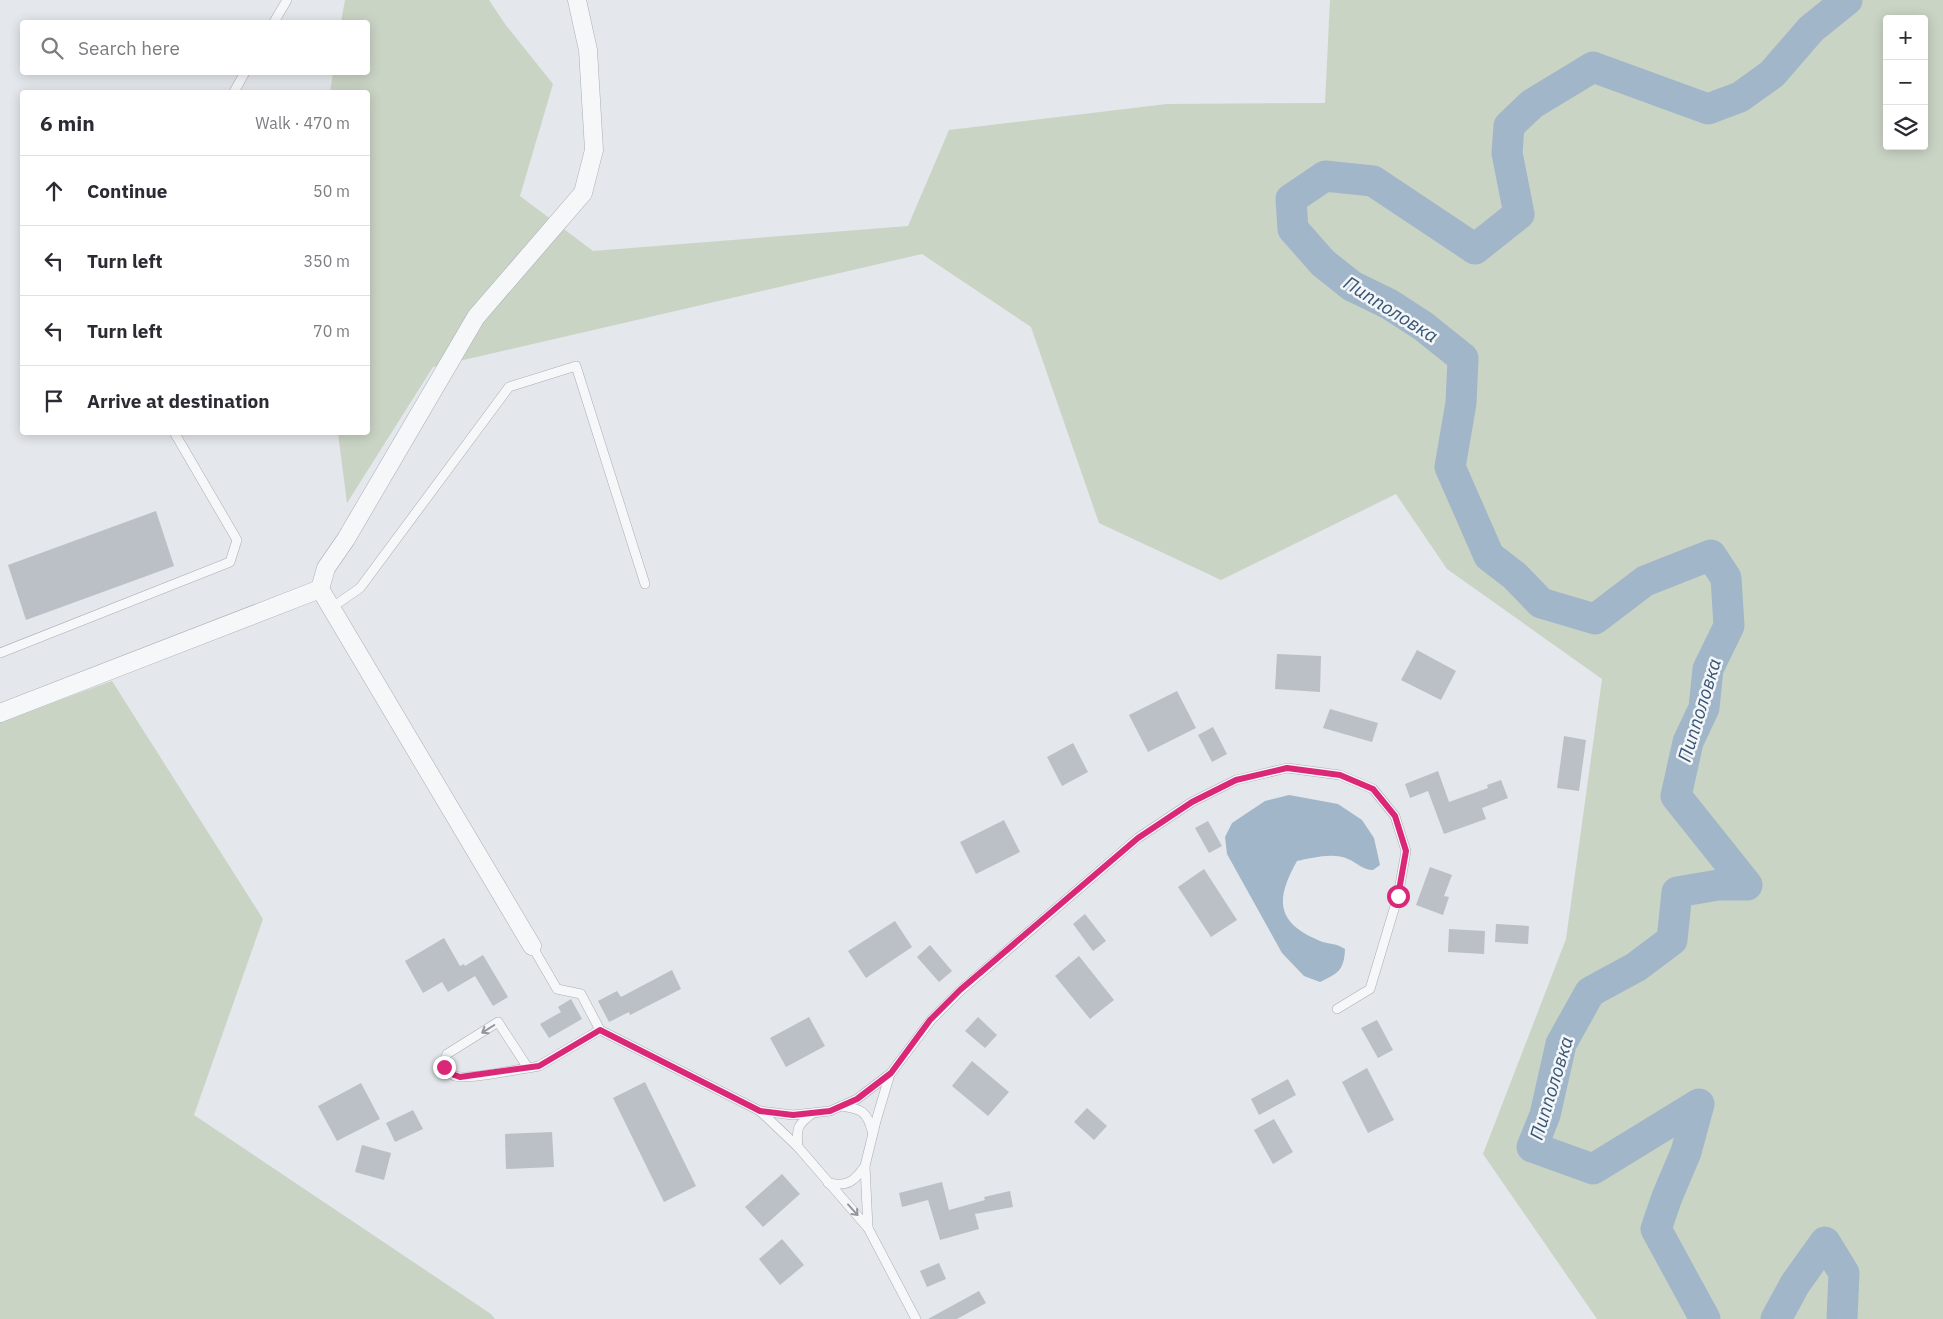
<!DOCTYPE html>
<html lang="en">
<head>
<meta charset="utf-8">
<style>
  body { margin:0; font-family:"IBM Plex Sans",sans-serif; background:#f2f2f3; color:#2b2b33 }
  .controls { position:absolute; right:15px; top:15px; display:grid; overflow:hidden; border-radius:5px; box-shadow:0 2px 12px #0003 }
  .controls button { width:45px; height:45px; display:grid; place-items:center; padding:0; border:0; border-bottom:1px solid #e1e1e2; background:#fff; color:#2b2b33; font:25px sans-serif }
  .stop { position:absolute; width:15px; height:15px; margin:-11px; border:4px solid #db2777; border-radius:50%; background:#fff }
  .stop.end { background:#db2777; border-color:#fff; box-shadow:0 1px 5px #0008 }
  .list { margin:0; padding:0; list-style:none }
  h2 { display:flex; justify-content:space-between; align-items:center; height:65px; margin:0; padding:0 20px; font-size:21px }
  h2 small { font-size:16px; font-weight:400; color:#7c7c81 }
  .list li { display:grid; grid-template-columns:32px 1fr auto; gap:15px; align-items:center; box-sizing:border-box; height:70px; padding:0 20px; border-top:1px solid #e1e1e2 }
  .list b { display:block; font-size:19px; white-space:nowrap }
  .list em { font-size:16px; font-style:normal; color:#7c7c81 }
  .icon { flex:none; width:28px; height:28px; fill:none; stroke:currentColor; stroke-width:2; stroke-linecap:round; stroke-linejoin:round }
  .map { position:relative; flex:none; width:1943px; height:1319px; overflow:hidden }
  .search { position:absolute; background:#fff; box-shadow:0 2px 12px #0003; left:20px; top:20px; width:350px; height:55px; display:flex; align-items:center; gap:12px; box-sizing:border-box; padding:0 18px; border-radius:5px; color:#7c7c81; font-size:19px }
  .panel { position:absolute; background:#fff; box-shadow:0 2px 12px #0003; left:20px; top:90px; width:350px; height:345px; border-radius:5px }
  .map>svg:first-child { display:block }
  .green { fill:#cad4c5; fill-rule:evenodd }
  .water { fill:#a1b6c8 }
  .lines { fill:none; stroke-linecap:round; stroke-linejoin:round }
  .river { stroke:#a1b6c8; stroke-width:31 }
  .building { fill:#bbc0c7 }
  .lane-casing { stroke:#a9aeb5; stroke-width:10 }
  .street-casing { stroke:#a9aeb5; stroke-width:19 }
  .lane { stroke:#f6f7f9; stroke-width:9 }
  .street { stroke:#f6f7f9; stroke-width:18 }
  .oneway { stroke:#91969e }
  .route { stroke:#db2777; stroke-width:6 }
  .labels { text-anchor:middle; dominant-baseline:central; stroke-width:5; stroke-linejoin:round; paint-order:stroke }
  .water-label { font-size:19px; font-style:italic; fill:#395574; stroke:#f3f6f8 }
</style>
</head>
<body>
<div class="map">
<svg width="1943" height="1319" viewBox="0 0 1943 1319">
  <rect width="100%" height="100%" fill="#e4e7eb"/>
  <g class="green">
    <path d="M345,0H489L505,24L553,84L520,196L593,251L908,226L949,130L1167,104L1325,103L1330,0H1943V1319H1597L1483,1154L1566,939L1602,679L1447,569L1396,494L1221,580L1099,523L1031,327L922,254L433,367L347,503L338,433L368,432V92H330L333,73L368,72V22H341ZM1887,19H1924V146H1887Z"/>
    <polygon points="112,681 263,919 194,1115 491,1314 495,1319 0,1319 0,722"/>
  </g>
  <path class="water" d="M1289,795L1338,804L1362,820L1374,838L1380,865L1373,870C1362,870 1358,863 1348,859C1334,852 1311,858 1297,861C1275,900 1276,923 1320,941C1331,945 1333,942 1345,949C1344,971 1338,973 1320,982L1304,976L1282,953L1227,854L1225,837L1232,823L1265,801Z"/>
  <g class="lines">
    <g class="river">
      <polyline points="1705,1319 1656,1229 1667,1197 1686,1152 1699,1104 1593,1169 1532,1147 1545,1115 1561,1044 1590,992 1636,967 1672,940 1677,892 1718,885 1747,885 1676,796 1688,742 1704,708 1708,669 1729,626 1726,578 1711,555 1645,581 1595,619 1541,603 1515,576 1489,556 1450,467 1461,403 1463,358 1423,326 1389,304 1352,286 1323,263 1293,229 1291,199 1325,176 1373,181 1475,249 1519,214 1507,153 1509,126 1532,104 1593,67 1708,109 1740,97 1772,74 1811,29 1847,0"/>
      <polyline points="1776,1319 1795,1284 1825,1242 1844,1273 1842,1319"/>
    </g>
  </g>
  <g class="building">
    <polygon points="156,511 174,566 26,620 8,565"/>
    <polygon points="1417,650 1456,671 1441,700 1401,680"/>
    <polygon points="1277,654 1321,656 1320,692 1275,689"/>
    <polygon points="1177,691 1196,728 1148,752 1129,715"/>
    <polygon points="1330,709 1378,723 1372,742 1323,728"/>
    <polygon points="1213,727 1227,754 1212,762 1198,735"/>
    <polygon points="1564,736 1586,740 1579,791 1557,788"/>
    <polygon points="1073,743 1088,772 1062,786 1047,757"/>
    <polygon points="1438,771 1449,802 1488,788 1487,785 1501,780 1508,798 1482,808 1486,819 1444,834 1428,791 1410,798 1405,784"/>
    <polygon points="1004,820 1020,852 976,874 960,842"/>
    <polygon points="1208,821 1222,846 1209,853 1195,828"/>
    <polygon points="1430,867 1452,875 1444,896 1449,897 1443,915 1416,905"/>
    <polygon points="1204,869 1237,920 1211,937 1178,887"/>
    <polygon points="1085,914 1106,941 1093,951 1073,924"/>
    <polygon points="895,921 912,947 866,978 848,951"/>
    <polygon points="1496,924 1529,926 1528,944 1495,942"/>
    <polygon points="1449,929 1485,931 1484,954 1448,952"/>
    <polygon points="444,938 460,966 464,964 465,966 483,955 508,997 493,1006 475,976 448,992 442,982 423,993 405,961"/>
    <polygon points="930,945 952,971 939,982 917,957"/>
    <polygon points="1079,956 1114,1000 1090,1019 1055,976"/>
    <polygon points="672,970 681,989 630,1015 629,1012 609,1022 598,1001 617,991 621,997"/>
    <polygon points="571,999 582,1019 549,1038 540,1024 561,1012 558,1007"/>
    <polygon points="809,1017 825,1046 786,1067 770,1038"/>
    <polygon points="978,1017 997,1035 985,1048 965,1031"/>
    <polygon points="1377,1020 1393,1050 1378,1058 1361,1028"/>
    <polygon points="972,1061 1009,1092 988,1116 952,1086"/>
    <polygon points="1367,1068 1394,1120 1368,1133 1342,1082"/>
    <polygon points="1288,1079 1296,1095 1259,1115 1251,1099"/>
    <polygon points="645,1082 696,1186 664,1202 613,1098"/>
    <polygon points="361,1083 380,1119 337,1141 318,1106"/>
    <polygon points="1087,1108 1107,1126 1094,1140 1074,1122"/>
    <polygon points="413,1110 423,1129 395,1142 386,1123"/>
    <polygon points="1274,1119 1293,1152 1273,1164 1254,1130"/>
    <polygon points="552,1132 554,1167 506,1169 505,1134"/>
    <polygon points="362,1145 391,1153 384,1180 355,1172"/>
    <polygon points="782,1174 800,1194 763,1227 745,1207"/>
    <polygon points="942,1182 949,1210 985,1200 984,1197 1010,1191 1013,1207 975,1214 979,1229 940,1240 928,1200 902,1207 899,1193"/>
    <polygon points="782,1239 804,1265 780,1285 759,1259"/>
    <polygon points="939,1263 946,1279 927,1287 920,1271"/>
    <polygon points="979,1291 986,1303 957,1319 928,1319"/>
  </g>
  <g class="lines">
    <defs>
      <g id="lane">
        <polyline points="274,22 287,0"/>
        <polyline points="234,92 245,72"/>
        <polyline points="331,608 360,588 509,387 576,366 645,584"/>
        <polyline points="0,653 230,562 237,540 174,432"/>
        <polyline points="532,946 557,989 581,994 600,1030 760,1111 798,1147 868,1228 916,1319"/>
        <path d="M528,1068L498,1022L447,1054C440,1066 448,1077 462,1077C483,1077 507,1071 528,1068L539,1066L600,1030"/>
        <path d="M842,1106C861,1109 867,1111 872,1131"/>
        <polyline points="760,1111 793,1115 830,1111 857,1099 891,1073 931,1020 960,991 1138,838 1192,802 1236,780 1287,768 1340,775 1373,789 1395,816 1406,851 1398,896 1370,989 1337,1009"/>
        <path d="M798,1147C796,1128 797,1125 813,1113"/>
        <path d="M828,1183C847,1187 854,1182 865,1166"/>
        <polyline points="868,1228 865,1166 876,1121 890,1074"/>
      </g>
      <g id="street">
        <polyline points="0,713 320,589"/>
        <polyline points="532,946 320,589 326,568 346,539 476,317 583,193 594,150 588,50 577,0"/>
      </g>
    </defs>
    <use href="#lane" class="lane-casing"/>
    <use href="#street" class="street-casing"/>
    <use href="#lane" class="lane"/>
    <use href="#street" class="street"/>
  </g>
  <defs><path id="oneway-shaft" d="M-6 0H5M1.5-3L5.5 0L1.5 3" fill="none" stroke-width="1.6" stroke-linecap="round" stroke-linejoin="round" transform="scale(1.25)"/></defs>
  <g class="oneway">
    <use href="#oneway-shaft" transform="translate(488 1029) rotate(148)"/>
    <use href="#oneway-shaft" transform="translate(853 1210) rotate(48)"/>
  </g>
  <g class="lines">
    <polyline class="route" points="444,1067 449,1073 460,1077 539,1066 600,1030 760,1111 793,1115 830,1111 857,1099 891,1073 930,1020 960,990 1138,838 1192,802 1236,780 1287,768 1340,775 1373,789 1395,816 1406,851 1398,896"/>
  </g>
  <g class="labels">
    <g class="water-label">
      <text transform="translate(1391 309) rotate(32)">Пипполовка</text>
      <text transform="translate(1699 710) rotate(-73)">Пипполовка</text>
      <text transform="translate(1551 1088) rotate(-73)">Пипполовка</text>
    </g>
  </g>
</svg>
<div class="controls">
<button>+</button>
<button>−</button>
<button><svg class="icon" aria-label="layers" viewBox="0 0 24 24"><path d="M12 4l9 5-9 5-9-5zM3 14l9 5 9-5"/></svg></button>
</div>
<div class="stop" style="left:1398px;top:896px"></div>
<div class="stop end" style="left:444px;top:1067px"></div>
<div class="search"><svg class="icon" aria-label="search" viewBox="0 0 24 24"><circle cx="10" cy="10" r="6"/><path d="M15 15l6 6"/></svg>Search here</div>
<section class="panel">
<h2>6 min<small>Walk · 470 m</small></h2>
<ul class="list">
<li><svg class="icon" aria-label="ahead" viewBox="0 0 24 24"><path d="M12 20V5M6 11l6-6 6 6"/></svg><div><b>Continue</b></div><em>50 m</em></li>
<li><svg class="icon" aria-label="left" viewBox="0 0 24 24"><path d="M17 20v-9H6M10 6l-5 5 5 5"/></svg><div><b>Turn left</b></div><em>350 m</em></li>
<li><svg class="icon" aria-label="left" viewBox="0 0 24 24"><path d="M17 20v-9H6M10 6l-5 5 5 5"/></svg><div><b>Turn left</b></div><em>70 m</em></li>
<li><svg class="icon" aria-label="arrive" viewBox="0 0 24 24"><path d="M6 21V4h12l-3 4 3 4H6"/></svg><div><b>Arrive at destination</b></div></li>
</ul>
</section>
</div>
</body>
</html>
